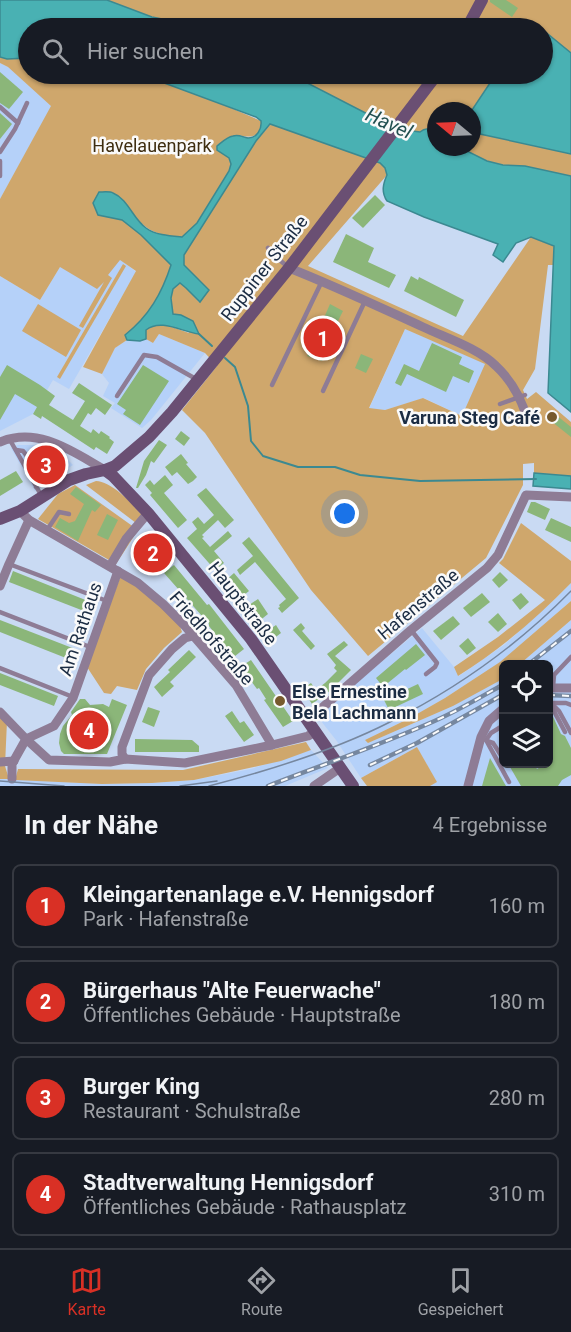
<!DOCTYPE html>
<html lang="de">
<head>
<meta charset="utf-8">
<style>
  body { margin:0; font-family:Roboto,sans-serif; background:#242831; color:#f1f3f6 }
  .controls { position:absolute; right:18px; bottom:18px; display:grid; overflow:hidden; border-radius:9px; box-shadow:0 2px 4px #0004 }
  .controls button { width:54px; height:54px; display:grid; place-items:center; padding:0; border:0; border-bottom:2px solid #363941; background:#171b24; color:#f1f3f6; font:30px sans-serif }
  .compass { position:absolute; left:427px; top:102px; width:54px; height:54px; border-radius:50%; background:#171b24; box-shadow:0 2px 4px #0004; rotate:289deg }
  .you { position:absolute; left:345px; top:514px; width:21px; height:21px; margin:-15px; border:4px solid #fff; border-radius:50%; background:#1a73e8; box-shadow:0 0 0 9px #1a73e833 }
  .badge { display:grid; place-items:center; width:39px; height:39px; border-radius:50%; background:#d93025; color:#fff; font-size:20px; font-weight:700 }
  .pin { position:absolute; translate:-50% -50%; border:3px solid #fff; box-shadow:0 2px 6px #0006 }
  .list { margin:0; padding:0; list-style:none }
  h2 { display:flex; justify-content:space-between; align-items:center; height:78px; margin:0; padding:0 24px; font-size:26px }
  h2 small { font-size:20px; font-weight:400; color:#9ea1a6 }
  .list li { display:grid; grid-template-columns:39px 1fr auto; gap:18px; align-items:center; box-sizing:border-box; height:84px; margin:0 12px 12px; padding:0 12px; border:2px solid #363941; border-radius:9px }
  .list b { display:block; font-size:22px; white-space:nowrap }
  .list p { margin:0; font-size:20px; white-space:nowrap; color:#9ea1a6 }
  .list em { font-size:20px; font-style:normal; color:#9ea1a6 }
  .icon { flex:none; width:33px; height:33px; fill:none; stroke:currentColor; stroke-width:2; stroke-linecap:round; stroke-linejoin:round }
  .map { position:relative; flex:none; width:571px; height:786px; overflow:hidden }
  .search { position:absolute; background:#171b24; box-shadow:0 2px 4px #0004; left:18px; right:18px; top:18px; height:66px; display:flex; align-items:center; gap:15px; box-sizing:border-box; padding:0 21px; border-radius:33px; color:#9ea1a6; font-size:22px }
  .sheet { height:462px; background:#171b24 }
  nav { display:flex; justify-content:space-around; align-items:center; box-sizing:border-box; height:84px; border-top:2px solid #363941; background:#171b24; font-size:16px; color:#9ea1a6 }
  nav a { display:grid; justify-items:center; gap:3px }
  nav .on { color:#d93025 }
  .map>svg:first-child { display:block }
  .built { fill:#b5d1f9 }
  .green { fill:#cfa76c; fill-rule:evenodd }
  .water { fill:#49b1b3; stroke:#3b8991; stroke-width:1.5 }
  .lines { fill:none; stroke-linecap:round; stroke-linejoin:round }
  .stream { stroke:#3b8991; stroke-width:2 }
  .building { fill:#8bb679 }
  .lane { stroke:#8e7c95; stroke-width:4.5 }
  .street { stroke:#8e7c95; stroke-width:9 }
  .secondary { stroke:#6a4f73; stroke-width:12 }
  .tram { stroke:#76879f; stroke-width:1.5 }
  .rail-casing { stroke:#76879f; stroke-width:4.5 }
  .rail { stroke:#fafafa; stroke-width:2; stroke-dasharray:7; stroke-linecap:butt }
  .poi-dot { fill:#775a2d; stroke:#fafafa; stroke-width:2 }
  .labels { text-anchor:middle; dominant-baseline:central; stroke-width:5; stroke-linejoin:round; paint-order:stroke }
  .park-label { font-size:18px; fill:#3e2d10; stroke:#fafafa }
  .street-label { font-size:18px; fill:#1b2c43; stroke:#fafafa }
  .poi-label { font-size:18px; font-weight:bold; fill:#1b2c43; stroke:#fafafa; text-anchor:end }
  .water-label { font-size:20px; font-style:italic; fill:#235051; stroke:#fafafa }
</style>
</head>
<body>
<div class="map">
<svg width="571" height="786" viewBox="0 0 571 786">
  <rect width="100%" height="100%" fill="#c9daf3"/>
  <g class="built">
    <polygon points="0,63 8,67 52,106 0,199"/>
    <polygon points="121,260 136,272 69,389 53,380 33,414 0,431 0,276 40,300 60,267"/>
    <polygon points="405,329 486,364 462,416 424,398 385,410 369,409"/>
    <polygon points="159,334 205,353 151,420 142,428 111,408 115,403 103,396 109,383 102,374 115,348 127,340 140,341 146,339 153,343"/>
    <polygon points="18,445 35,445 50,449 63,455 73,465 50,480 35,491 11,448"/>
    <polygon points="571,583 571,601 501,662 445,698 410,718 373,736 368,743 453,706 503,677 504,764 548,764 548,664 520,664 571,620 571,786 430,786 436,781 417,747 361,778 336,740 317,716 422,628 454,667 459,676 504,645 555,599"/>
    <polygon points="311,750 328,768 285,786 0,786 0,779 102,784 152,783 194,780 251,769"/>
  </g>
  <g class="green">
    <path d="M107,0H571V53L543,30L542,28H205C190,22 178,22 162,19C144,16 125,7 107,0Z"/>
    <path d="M0,57L8,59L28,58V74H140L210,99L261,121C262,138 250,138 237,135L217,150L229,158L231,164L229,171L197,223L182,237C149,235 142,227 124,201L98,215L122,220L141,235L171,265C162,294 149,316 125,335L127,340L115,348L102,374L83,367L136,271L120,260L108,275L112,278L83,328L79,326L104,282L97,289L60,267L40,300L0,276V199L51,106L8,67L0,63Z"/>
    <path d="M290,74H496L472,110V114V111H436V132L430,129C427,130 424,132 421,132C399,135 313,86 290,74Z"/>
    <polygon points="472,123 480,134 571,154 571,176 525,166 504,165 487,161 459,147 472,147"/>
    <path d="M271,124L380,163L385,168L387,175L308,266L463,336L531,237L554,246L553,265H548L535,369L523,390L527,399L536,392L571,422V476L534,473V463L523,464V485L486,558L368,656L311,590L205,433L182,410L217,366L205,353L159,334L153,343L146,339V330C158,320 175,328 189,333L181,315H173L171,298L173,289L180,283L186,288L199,302L209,290L184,265V255L256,141ZM405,329L485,364L462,416L423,398L385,410L369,408Z"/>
    <polygon points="123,264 126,266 60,379 57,377"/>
    <polygon points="38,304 81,330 66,357 22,331"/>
    <path d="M96,481C113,482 131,503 142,515L136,523L86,485Z"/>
    <polygon points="75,485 138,530 116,564 38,519 58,494"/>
    <path d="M521,523L571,561V583C537,618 500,650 458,676L454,667L498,637L545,600L499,563L503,559Z"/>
    <polygon points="121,575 151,596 179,623 182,632 164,648 146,669 137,690 117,686 111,694 104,693 87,667"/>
    <polygon points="571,601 571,620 520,664 504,664 503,677 499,681 453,706 368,743 365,740 410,718 445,698 500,662"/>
    <polygon points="0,714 7,721 5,766 9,779 0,779"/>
    <polygon points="306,742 311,750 281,761 194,780 152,783 102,784 15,780 18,769 183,770"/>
    <polygon points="417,747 437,782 430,786 367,786 361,778"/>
  </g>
  <g class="water">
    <polygon points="0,0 107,0 152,17 162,19 185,22 205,28 28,28 28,58 7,59 0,57"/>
    <polygon points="543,30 571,53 571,154 480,134 472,123 472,110 496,74 542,74"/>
    <path d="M140,74H290L383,122L405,130L420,132C426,127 429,129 436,132V147H459L487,161L503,165L525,166L571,176V412L548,393L554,246L531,237L516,243L503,262L493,255L498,244L424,217L387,201C381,192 383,184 387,175L385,168L380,163L270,124L256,141L184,255V265L209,290L200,302L186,288L180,283L173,289L171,298L173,314L181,315L193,321L199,334C182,332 161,318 146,330V339L140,341L127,340L125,335C149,316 162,293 171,265L141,235L122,220L98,215L93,203L99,192C103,192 110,191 113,193C128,199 133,219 146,228C155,235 171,236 182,237L197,223L229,171L231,164L229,158L217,150V146C222,142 227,137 233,136C239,134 242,137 248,138C257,138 262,129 261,121L256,117Z"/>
    <polygon points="534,473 571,476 571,489 533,486"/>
  </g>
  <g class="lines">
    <g class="stream">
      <polyline points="199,334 212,346"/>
      <polyline points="225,358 235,367 248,406 251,441 263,456 298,467 335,467 360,475 420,481 536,479"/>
    </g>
  </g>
  <g class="building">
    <polygon points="490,0 506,0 518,8 512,17 490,2"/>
    <polygon points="0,72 23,92 9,109 0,103"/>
    <polygon points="0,113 12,124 0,139"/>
    <polygon points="375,195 385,205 363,228 352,218"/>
    <polygon points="346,234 374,248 368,262 396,275 389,288 333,262"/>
    <polygon points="411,276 418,280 419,277 464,300 456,317 404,291"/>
    <polygon points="330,304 343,311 335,327 325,322 323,326 317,323 319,318 323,320"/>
    <polygon points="317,334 329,340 323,352 325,353 322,361 307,356"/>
    <polygon points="432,343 462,357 459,364 474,371 469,383 453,376 446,392 407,374 401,386 395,383 404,364 419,371"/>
    <polygon points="361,354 373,359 366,373 355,368"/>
    <polygon points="7,365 40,385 55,396 49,405 73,420 85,401 72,393 79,383 112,405 105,415 96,408 91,415 88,413 80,426 91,433 93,429 99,434 101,431 110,437 109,438 114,442 107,454 96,447 94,450 42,416 41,419 33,414 37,407 15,394 0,420 0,377"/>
    <polygon points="143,365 169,381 140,425 123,414 126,410 117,404"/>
    <polygon points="551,411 571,427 571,437 546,417"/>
    <polygon points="181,431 190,438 184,446 175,439"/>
    <polygon points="159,440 167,445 154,463 151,461 146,475 138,488 136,488 144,461"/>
    <polygon points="43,450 57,468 47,476 34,458"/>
    <polygon points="181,454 188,463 186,464 197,477 193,481 188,484 177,472 172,476 165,467"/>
    <polygon points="16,471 23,482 0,496 0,480"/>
    <polygon points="165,475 173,485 164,493 187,520 178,528 150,495 152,493 145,485 150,480 154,485"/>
    <polygon points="76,487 101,505 95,512 92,510 78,541 55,527 60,518 69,523 75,521 84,504 70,494"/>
    <polygon points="206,488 234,520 225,528 218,520 202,535 204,537 202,538 210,547 228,531 232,536 214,551 224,563 215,570 187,538 197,529 192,522 198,517 204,524 214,515 197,495"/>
    <polygon points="531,502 535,502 550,509 545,520 527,512"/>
    <polygon points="107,514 118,520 108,540 97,535"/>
    <polygon points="551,518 571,527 571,542 545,530"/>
    <polygon points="249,537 299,598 282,613 278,608 280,607 279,605 286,599 255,562 240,575 237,570 253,556 242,543"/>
    <polygon points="147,542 158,554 149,563 137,552"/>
    <polygon points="174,565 207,605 209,604 244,649 230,660 237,669 251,660 293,721 283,727 264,700 266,699 259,688 257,689 249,678 243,683 207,641 215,634 209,626 209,624 164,573"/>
    <polygon points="13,571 93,603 89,613 9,582"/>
    <polygon points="500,572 508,580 499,588 492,580"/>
    <polygon points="234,573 249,591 239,599 227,586 228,585 224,582"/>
    <polygon points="482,593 490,602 471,617 463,608"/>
    <polygon points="521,593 529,602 520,610 512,600"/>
    <polygon points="258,599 268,614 258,622 246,607"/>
    <polygon points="498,613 507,624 498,632 488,622"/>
    <polygon points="453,616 460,624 441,640 433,631"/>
    <polygon points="0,620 75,649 71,660 0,632"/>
    <polygon points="301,623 305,628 302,631 315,646 311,650 293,630"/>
    <polygon points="276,625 281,633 272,640 266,632"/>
    <polygon points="468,638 476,648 467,655 459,646"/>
    <polygon points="344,641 348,645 335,656 351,670 331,690 312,704 302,689 311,683 316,690 325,683 337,671 334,668 336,665 327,654"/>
    <polygon points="416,644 425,655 406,670 405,669 383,687 376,678"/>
    <polygon points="189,650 196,657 170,682 174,686 162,697 154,687 170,672 168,670"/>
    <polygon points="0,673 58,696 54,706 0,685"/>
    <polygon points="418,684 423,694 389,710 384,700"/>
    <polygon points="80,699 85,699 90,705 103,704 109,707 112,699 127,705 107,754 64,754 61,751 59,743 60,734 63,726 72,715 71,712"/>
    <polygon points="148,707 160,711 154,727 142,722"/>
    <polygon points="549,708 561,734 565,736 571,748 571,775 562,780 558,786 521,786 510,767 510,764 534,764 537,769 546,764 549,764 549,762 552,760 549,754"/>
    <polygon points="232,711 240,723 244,721 254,735 244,742 225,716"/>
    <polygon points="135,739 192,740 199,746 199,752 135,752"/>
    <polygon points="490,758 506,786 482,786"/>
  </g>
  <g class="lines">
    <g class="lane">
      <polyline points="0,107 18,123"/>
      <polyline points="0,152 15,129 27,103"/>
      <polyline points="0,161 0,176"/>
      <polyline points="268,248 276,257 288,267"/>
      <polyline points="272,385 322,281"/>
      <polyline points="323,391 365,301"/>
      <polyline points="117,396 144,355 157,357 196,379"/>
      <polyline points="500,404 525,395"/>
      <polyline points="10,440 41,495"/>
      <polyline points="16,450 23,451 42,475 42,479 36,487"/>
      <polyline points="47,530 59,512 69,514"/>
      <polyline points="9,564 107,601"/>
      <polyline points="0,612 90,647"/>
      <polyline points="411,630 437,663 435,667 426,674"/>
      <polyline points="0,668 73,697"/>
      <polyline points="553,687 554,675 571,657"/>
      <polyline points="548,703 566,703 571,705"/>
      <polyline points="552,704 559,711 571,733"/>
      <polyline points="553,705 555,713 565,732"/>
      <polyline points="486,740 509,782"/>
      <polyline points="486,740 491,733 504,725"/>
      <polyline points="487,741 493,743 504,760"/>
      <polyline points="505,764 506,765"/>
    </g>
    <g class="street">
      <path d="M289,268C335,286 379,307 423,327C446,338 478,348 496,366C511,380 522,400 528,421"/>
      <path d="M0,442C39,426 73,452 105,470"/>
      <polyline points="20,511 29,520 138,583 163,604 185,626 236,685 272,745"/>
      <polyline points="110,566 126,539 148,513"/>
      <polyline points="0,586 9,564 29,520"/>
      <polyline points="548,688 571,688"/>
      <polyline points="0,712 26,739 49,760 110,762 125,759 185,763 272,745 308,736 315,732"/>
      <polyline points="307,721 411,630 487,568 498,555 526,495 571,497"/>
      <polyline points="125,759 122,754 122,747 149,675 172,649 185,638 193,636"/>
      <polyline points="0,762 14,761"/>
      <polyline points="12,779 12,764 26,739 54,726 73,698 118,571"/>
      <polyline points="314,786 340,768"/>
      <polyline points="468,786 481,737 489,721 504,708"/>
    </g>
    <g class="secondary">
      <polyline points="467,28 482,0"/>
      <polyline points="105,470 113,476 148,513 251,639 353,786"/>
      <polyline points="0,519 20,511 69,480 86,474 105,470 115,466 149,437 172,412 289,268 437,74"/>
    </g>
    <g class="tram">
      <polyline points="0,781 64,786"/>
      <polyline points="180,786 217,781"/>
      <path d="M209,786C271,770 333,751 390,722C456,689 519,644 571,591"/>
    </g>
    <defs>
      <g id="rail">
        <polyline points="529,664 571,631"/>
        <polyline points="548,695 571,696"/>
        <polyline points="370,765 417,743 504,694"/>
        <path d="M268,786C322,765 377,746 430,723C456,712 479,698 504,684"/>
      </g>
    </defs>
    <use href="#rail" class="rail-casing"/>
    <use href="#rail" class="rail"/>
  </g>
  <g class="poi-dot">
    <circle cx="552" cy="417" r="6"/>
    <circle cx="280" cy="701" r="6"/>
  </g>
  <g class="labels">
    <g class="park-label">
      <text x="152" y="145">Havelauenpark</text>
    </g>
    <g class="street-label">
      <text transform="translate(264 268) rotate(-52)">Ruppiner Straße</text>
      <text transform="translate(243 603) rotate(52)">Hauptstraße</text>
      <text transform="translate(418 604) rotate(-40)">Hafenstraße</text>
      <text transform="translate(80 629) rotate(-71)">Am Rathaus</text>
      <text transform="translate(212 638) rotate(49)">Friedhofstraße</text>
    </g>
    <g class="poi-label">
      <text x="540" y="417">Varuna Steg Café</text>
      <text x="292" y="691" text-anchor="start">Else Ernestine<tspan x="292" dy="21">Bela Lachmann</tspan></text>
    </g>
    <g class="water-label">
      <text transform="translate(389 123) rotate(24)">Havel</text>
    </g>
  </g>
</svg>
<div class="controls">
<button><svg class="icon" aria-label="locate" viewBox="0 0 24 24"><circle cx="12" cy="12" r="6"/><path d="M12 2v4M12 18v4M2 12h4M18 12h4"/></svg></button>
<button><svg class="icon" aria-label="layers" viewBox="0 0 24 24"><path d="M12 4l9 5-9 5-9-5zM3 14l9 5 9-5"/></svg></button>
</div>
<svg class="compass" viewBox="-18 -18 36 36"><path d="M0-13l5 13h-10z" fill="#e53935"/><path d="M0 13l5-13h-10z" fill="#9ea1a6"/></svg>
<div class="you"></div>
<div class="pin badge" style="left:323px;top:338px">1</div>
<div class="pin badge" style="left:153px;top:553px">2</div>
<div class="pin badge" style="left:46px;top:465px">3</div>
<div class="pin badge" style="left:89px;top:730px">4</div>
<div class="search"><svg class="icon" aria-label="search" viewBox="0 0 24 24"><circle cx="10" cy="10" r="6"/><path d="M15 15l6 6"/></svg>Hier suchen</div>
</div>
<section class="sheet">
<h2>In der Nähe<small>4 Ergebnisse</small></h2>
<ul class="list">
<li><span class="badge">1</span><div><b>Kleingartenanlage e.V. Hennigsdorf</b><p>Park · Hafenstraße</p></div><em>160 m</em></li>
<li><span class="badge">2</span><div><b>Bürgerhaus &quot;Alte Feuerwache&quot;</b><p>Öffentliches Gebäude · Hauptstraße</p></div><em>180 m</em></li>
<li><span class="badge">3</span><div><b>Burger King</b><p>Restaurant · Schulstraße</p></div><em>280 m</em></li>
<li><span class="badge">4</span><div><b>Stadtverwaltung Hennigsdorf</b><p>Öffentliches Gebäude · Rathausplatz</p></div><em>310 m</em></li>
</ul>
</section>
<nav>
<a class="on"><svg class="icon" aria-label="map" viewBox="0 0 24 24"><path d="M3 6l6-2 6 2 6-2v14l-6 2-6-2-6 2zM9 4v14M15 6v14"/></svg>Karte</a>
<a><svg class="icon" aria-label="directions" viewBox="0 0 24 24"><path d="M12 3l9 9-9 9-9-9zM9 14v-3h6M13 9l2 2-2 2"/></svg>Route</a>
<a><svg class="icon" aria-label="saved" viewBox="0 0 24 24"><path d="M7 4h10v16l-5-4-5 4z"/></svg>Gespeichert</a>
</nav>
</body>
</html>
